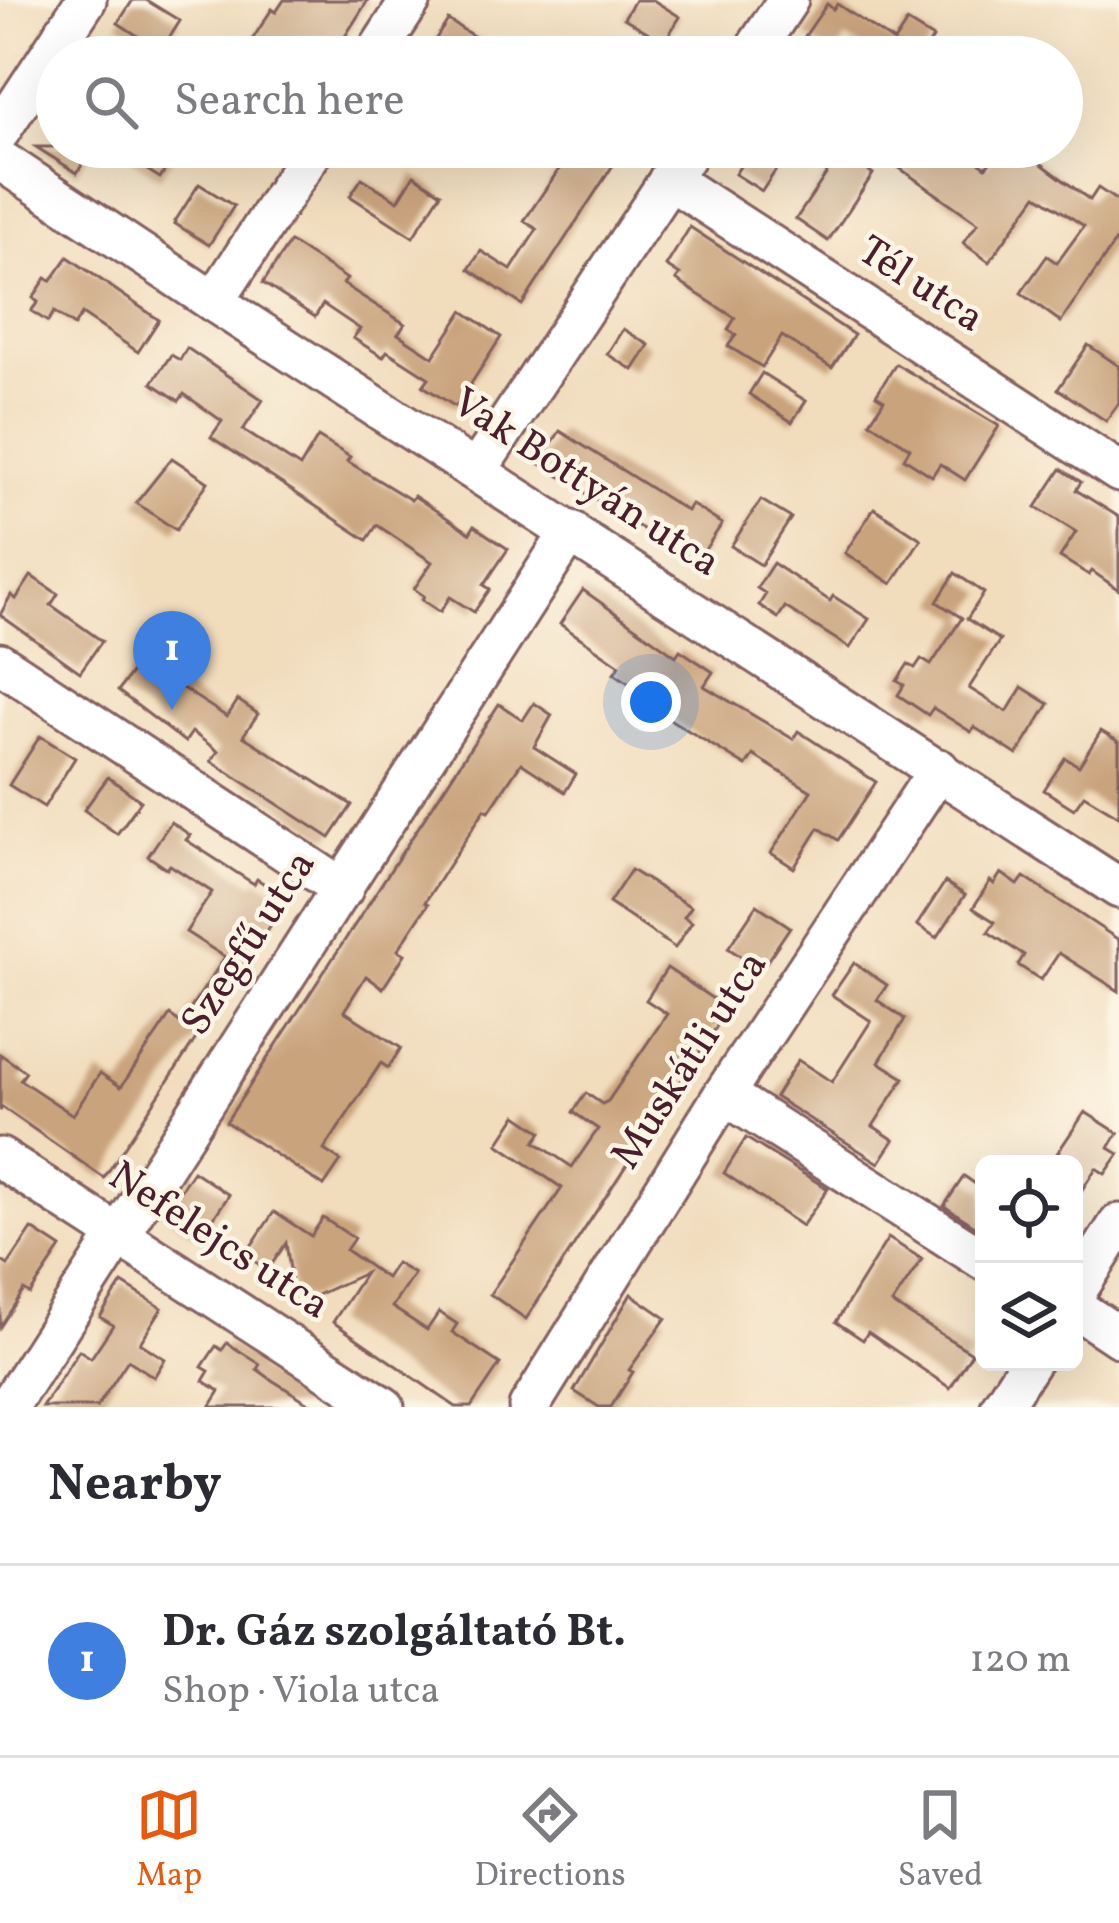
<!DOCTYPE html>
<html lang="en">
<head>
<meta charset="utf-8">
<style>
  body { margin:0; font-family:Vollkorn,serif; background:#f2f2f3; color:#2b2b33 }
  .controls { position:absolute; right:36px; bottom:36px; display:grid; overflow:hidden; border-radius:18px; box-shadow:0 12px 48px #0002 }
  .controls button { width:108px; height:108px; display:grid; place-items:center; padding:0; border:0; border-bottom:3px solid #e1e1e2; background:#fff; color:#2b2b33; font:60px sans-serif }
  .you { position:absolute; left:651px; top:702px; width:42px; height:42px; margin:-30px; border:9px solid #fff; border-radius:50%; background:#1a73e8; box-shadow:0 0 0 18px #1a73e833 }
  .badge { display:grid; place-items:center; width:78px; height:78px; border-radius:50%; background:#ea580c; color:#fff; font-size:39px; font-weight:700 }
  .pin { position:absolute; translate:-50% -99px; filter:drop-shadow(0 3px 6px #0008) }
  .pin::after { content:''; position:absolute; top:63px; width:42px; height:36px; background:inherit; clip-path:polygon(0 0,100% 0,50% 100%) }
  .list { margin:0; padding:0; list-style:none }
  h2 { display:flex; justify-content:space-between; align-items:center; height:156px; margin:0; padding:0 48px; font-size:51px }
  h2 small { font-size:39px; font-weight:400; color:#7c7c81 }
  .list li { display:grid; grid-template-columns:78px 1fr auto; gap:36px; align-items:center; box-sizing:border-box; height:192px; padding:0 48px; border-top:3px solid #e1e1e2 }
  .list b { display:block; font-size:45px; white-space:nowrap }
  .list p { margin:0; font-size:39px; white-space:nowrap; color:#7c7c81 }
  .list em { font-size:39px; font-style:normal; color:#7c7c81 }
  .icon { flex:none; width:66px; height:66px; fill:none; stroke:currentColor; stroke-width:2; stroke-linecap:round; stroke-linejoin:round }
  .map { position:relative; flex:none; width:1119px; height:1407px; overflow:hidden }
  .search { position:absolute; background:#fff; box-shadow:0 12px 48px #0002; left:36px; right:36px; top:36px; height:132px; display:flex; align-items:center; gap:30px; box-sizing:border-box; padding:0 42px; border-radius:66px; color:#7c7c81; font-size:45px }
  .sheet { height:348px; background:#fff }
  nav { display:flex; justify-content:space-around; align-items:center; box-sizing:border-box; height:168px; border-top:3px solid #e1e1e2; background:#fff; font-size:33px; color:#7c7c81 }
  nav a { display:grid; justify-items:center; gap:6px }
  nav .on { color:#ea580c }
  .map>svg:first-child { display:block }
  .building { fill:#c9a37b }
  .lines { fill:none; stroke-linecap:round; stroke-linejoin:round }
  .minor-casing { stroke:#84615e; stroke-width:45 }
  .minor { stroke:#fff; stroke-width:39 }
  .labels { text-anchor:middle; dominant-baseline:central; stroke-width:9; stroke-linejoin:round; paint-order:stroke }
  .street-label { font-size:42px; fill:#4a1f2b; stroke:#fcf5e5 }
</style>
</head>
<body>
<div class="map">
<svg width="1119" height="1407" viewBox="0 0 1119 1407">
  <rect width="100%" height="100%" fill="#fcf5e5"/>
  <filter id="ink" filterUnits="userSpaceOnUse"><feTurbulence type="fractalNoise" baseFrequency=".00833" numOctaves="2"/><feDisplacementMap in="SourceGraphic" scale="24" xChannelSelector="R" yChannelSelector="G"/><feConvolveMatrix kernelMatrix="1 2 1 2 8 2 1 2 1" color-interpolation-filters="sRGB"/></filter>
  <filter id="wash" filterUnits="userSpaceOnUse"><feTurbulence type="fractalNoise" baseFrequency=".004" numOctaves="4" result="noise"/><feDisplacementMap in="SourceGraphic" scale="48" xChannelSelector="R" yChannelSelector="G"/><feGaussianBlur stdDeviation="2.7" result="paint"/><feColorMatrix in="noise" values="0 0 0 0 0 0 0 0 0 0 0 0 0 0 0 0 0 1.4 0 .05"/><feComposite in="paint" operator="in"/></filter>
  <g filter="url(#wash)">
    <rect width="100%" height="100%" fill="#f1dcbc"/>
    <g id="blocks">
      <g class="building">
        <polygon points="133,0 146,0 180,21 161,51 118,23"/>
        <polygon points="284,0 368,0 332,57 241,57 272,9 276,12"/>
        <polygon points="635,0 653,0 680,17 664,42 624,18"/>
        <polygon points="827,4 833,9 837,4 894,42 907,22 933,38 921,57 875,57 846,38 834,56 805,36"/>
        <polygon points="448,20 506,57 424,57"/>
        <polygon points="36,147 93,147 77,173"/>
        <polygon points="111,147 180,147 160,178"/>
        <polygon points="574,147 599,147 617,159 522,305 469,269 481,251 511,270 537,229 524,221"/>
        <polygon points="753,147 773,147 786,155 762,191 735,174"/>
        <polygon points="908,147 958,147 986,167 1001,147 1019,147 1090,200 1098,188 1119,202 1119,236 1061,322 1021,293 1047,256 1057,263 1084,226 1037,195 989,262 963,243 978,223 895,165"/>
        <polygon points="841,152 873,174 828,241 796,219"/>
        <polygon points="414,175 441,193 413,237 350,196 362,178 398,201"/>
        <polygon points="199,184 234,206 209,245 174,223"/>
        <polygon points="690,227 854,335 832,368 782,336 762,367 728,346 736,335 728,330 735,318 676,280 680,275 666,266"/>
        <polygon points="290,242 347,279 343,284 405,324 398,334 433,357 463,311 501,337 456,407 423,386 429,378 387,351 383,357 353,338 360,329 323,304 315,317 263,283"/>
        <polygon points="68,257 159,320 138,352 82,314 74,326 54,312 48,322 31,311 38,302 33,298 46,278 51,281"/>
        <polygon points="623,329 649,345 633,370 607,354"/>
        <polygon points="1088,345 1119,366 1119,403 1106,421 1058,389"/>
        <polygon points="187,348 263,400 243,430 300,467 318,437 350,457 347,461 411,500 414,496 470,533 474,526 508,549 484,585 490,589 474,612 450,597 440,612 422,600 424,596 414,589 432,562 377,525 367,540 211,437 222,421 184,394 179,401 152,383 171,355 180,360"/>
        <polygon points="896,364 999,426 965,480 940,464 932,476 904,458 910,448 870,422 884,400 876,395"/>
        <polygon points="762,373 806,401 792,422 749,394"/>
        <polygon points="560,431 687,511 691,504 722,524 696,563 539,463"/>
        <polygon points="172,458 208,482 176,530 136,503"/>
        <polygon points="1061,469 1081,482 1076,490 1119,517 1119,590 1092,571 1089,575 1060,557 1076,532 1036,507"/>
        <polygon points="761,500 791,518 761,565 731,546"/>
        <polygon points="874,508 921,539 892,584 845,553"/>
        <polygon points="773,563 830,601 833,596 869,619 850,648 785,607 778,618 759,605 766,594 757,588"/>
        <polygon points="955,573 984,593 967,619 1000,640 969,688 1007,712 1022,687 1049,704 1017,755 974,727 971,732 933,708 928,715 898,695 904,685 897,681 908,664 915,668 921,659 931,665 962,618 937,602"/>
        <polygon points="31,576 58,594 51,605 102,641 80,672 0,615 11,595 16,599"/>
        <polygon points="583,590 676,656 680,650 713,672 704,686 793,739 798,731 876,782 838,840 819,828 794,868 771,853 811,791 753,755 746,766 663,715 667,709 614,673 620,665 560,624"/>
        <polygon points="136,666 163,684 167,678 227,717 238,700 258,714 243,736 352,805 330,838 211,761 218,751 192,732 185,742 118,691"/>
        <polygon points="534,703 552,715 534,747 576,774 565,792 521,763 489,811 485,809 425,902 428,904 398,950 405,954 383,988 366,976 344,1011 401,1048 388,1068 381,1063 324,1150 341,1161 324,1186 226,1122 499,704 523,720"/>
        <polygon points="1101,731 1119,742 1119,816 1084,795 1074,809 1044,790 1065,758 1079,766"/>
        <polygon points="40,736 75,758 44,807 9,785"/>
        <polygon points="108,777 141,801 117,834 84,810"/>
        <polygon points="171,822 190,835 186,840 254,884 257,879 288,899 104,1178 2,1107 0,1111 0,1054 26,1072 20,1080 73,1115 100,1073 121,1087 170,1015 181,1023 225,957 186,932 212,892 170,865 167,869 148,856"/>
        <polygon points="631,870 691,907 684,917 692,922 675,948 609,903"/>
        <polygon points="1001,873 1018,885 1024,877 1119,940 1119,991 1059,953 1041,980 1018,965 1024,955 988,932 995,922 973,908 990,881 994,884"/>
        <polygon points="945,882 965,895 937,938 917,925"/>
        <polygon points="757,905 790,927 761,970 728,948"/>
        <polygon points="854,963 887,985 877,1000 905,1019 879,1062 904,1078 873,1126 894,1140 879,1163 775,1097 798,1060 832,1082 871,1021 832,995"/>
        <polygon points="667,968 728,1009 526,1319 490,1294 562,1188 498,1144 517,1115 542,1132 535,1142 572,1167 598,1129 573,1112 586,1093 602,1104 608,1101 667,1014 646,1000"/>
        <polygon points="1085,1112 1118,1133 1109,1148 1119,1154 1105,1174 1096,1168 1074,1202 1074,1164 1050,1164"/>
        <polygon points="746,1138 828,1189 802,1226 724,1173"/>
        <polygon points="193,1171 229,1195 200,1238 164,1214"/>
        <polygon points="964,1176 984,1190 984,1232 944,1206"/>
        <polygon points="274,1212 311,1236 323,1218 354,1238 346,1250 386,1278 396,1263 414,1274 392,1307 427,1330 439,1312 457,1324 452,1332 500,1364 471,1407 456,1407 333,1322 365,1273 308,1299 293,1289 286,1243 268,1270 245,1255"/>
        <polygon points="32,1229 61,1248 30,1294 24,1290 0,1327 0,1260 8,1265"/>
        <polygon points="888,1238 922,1259 892,1304 972,1353 950,1388 868,1332 863,1340 836,1322"/>
        <polygon points="122,1283 162,1308 140,1343 165,1359 154,1377 128,1360 97,1407 42,1407 79,1350 91,1358 113,1325 100,1317"/>
        <polygon points="631,1294 666,1318 629,1370 633,1372 611,1407 599,1407 574,1391"/>
        <polygon points="227,1343 260,1364 257,1369 272,1380 315,1407 210,1407 220,1391 203,1381 209,1371 202,1367 216,1346 222,1350"/>
      </g>
    </g>
  </g>
  <g filter="url(#ink)">
    <use href="#blocks" fill-opacity="0" stroke="#84615e" stroke-width="3"/>
    <g class="lines">
      <defs>
        <g id="minor">
          <polyline points="374,57 411,0"/>
          <polyline points="750,57 788,0"/>
          <polyline points="0,131 86,0"/>
          <polyline points="0,160 214,302 1119,888"/>
          <polyline points="669,179 1119,472"/>
          <polyline points="214,302 315,147"/>
          <polyline points="477,470 691,147"/>
          <polyline points="0,663 343,889"/>
          <polyline points="724,1094 984,1260"/>
          <polyline points="0,1158 384,1407"/>
          <polyline points="1074,1295 1119,1224"/>
          <polyline points="1074,1307 1119,1337"/>
          <polyline points="8,1407 571,531"/>
          <polyline points="529,1407 724,1094 939,769"/>
          <polyline points="1001,1407 1030,1362"/>
        </g>
      </defs>
      <use href="#minor" class="minor-casing"/>
      <use href="#minor" class="minor"/>
    </g>
  </g>
  <g class="labels">
    <g class="street-label">
      <text transform="translate(920 286) rotate(33)">Tél utca</text>
      <text transform="translate(585 484) rotate(33)">Vak Bottyán utca</text>
      <text transform="translate(250 944) rotate(-57)">Szegfű utca</text>
      <text transform="translate(691 1061) rotate(-57)">Muskátli utca</text>
      <text transform="translate(218 1242) rotate(33)">Nefelejcs utca</text>
    </g>
  </g>
</svg>
<div class="controls">
<button><svg class="icon" aria-label="locate" viewBox="0 0 24 24"><circle cx="12" cy="12" r="6"/><path d="M12 2v4M12 18v4M2 12h4M18 12h4"/></svg></button>
<button><svg class="icon" aria-label="layers" viewBox="0 0 24 24"><path d="M12 4l9 5-9 5-9-5zM3 14l9 5 9-5"/></svg></button>
</div>
<div class="you"></div>
<div class="pin badge" style="left:172px;top:710px;background:#3f7fe0">1</div>
<div class="search"><svg class="icon" aria-label="search" viewBox="0 0 24 24"><circle cx="10" cy="10" r="6"/><path d="M15 15l6 6"/></svg>Search here</div>
</div>
<section class="sheet">
<h2>Nearby<small></small></h2>
<ul class="list">
<li><span class="badge" style="background:#3f7fe0">1</span><div><b>Dr. Gáz szolgáltató Bt.</b><p>Shop · Viola utca</p></div><em>120 m</em></li>
</ul>
</section>
<nav>
<a class="on"><svg class="icon" aria-label="map" viewBox="0 0 24 24"><path d="M3 6l6-2 6 2 6-2v14l-6 2-6-2-6 2zM9 4v14M15 6v14"/></svg>Map</a>
<a><svg class="icon" aria-label="directions" viewBox="0 0 24 24"><path d="M12 3l9 9-9 9-9-9zM9 14v-3h6M13 9l2 2-2 2"/></svg>Directions</a>
<a><svg class="icon" aria-label="saved" viewBox="0 0 24 24"><path d="M7 4h10v16l-5-4-5 4z"/></svg>Saved</a>
</nav>
</body>
</html>
